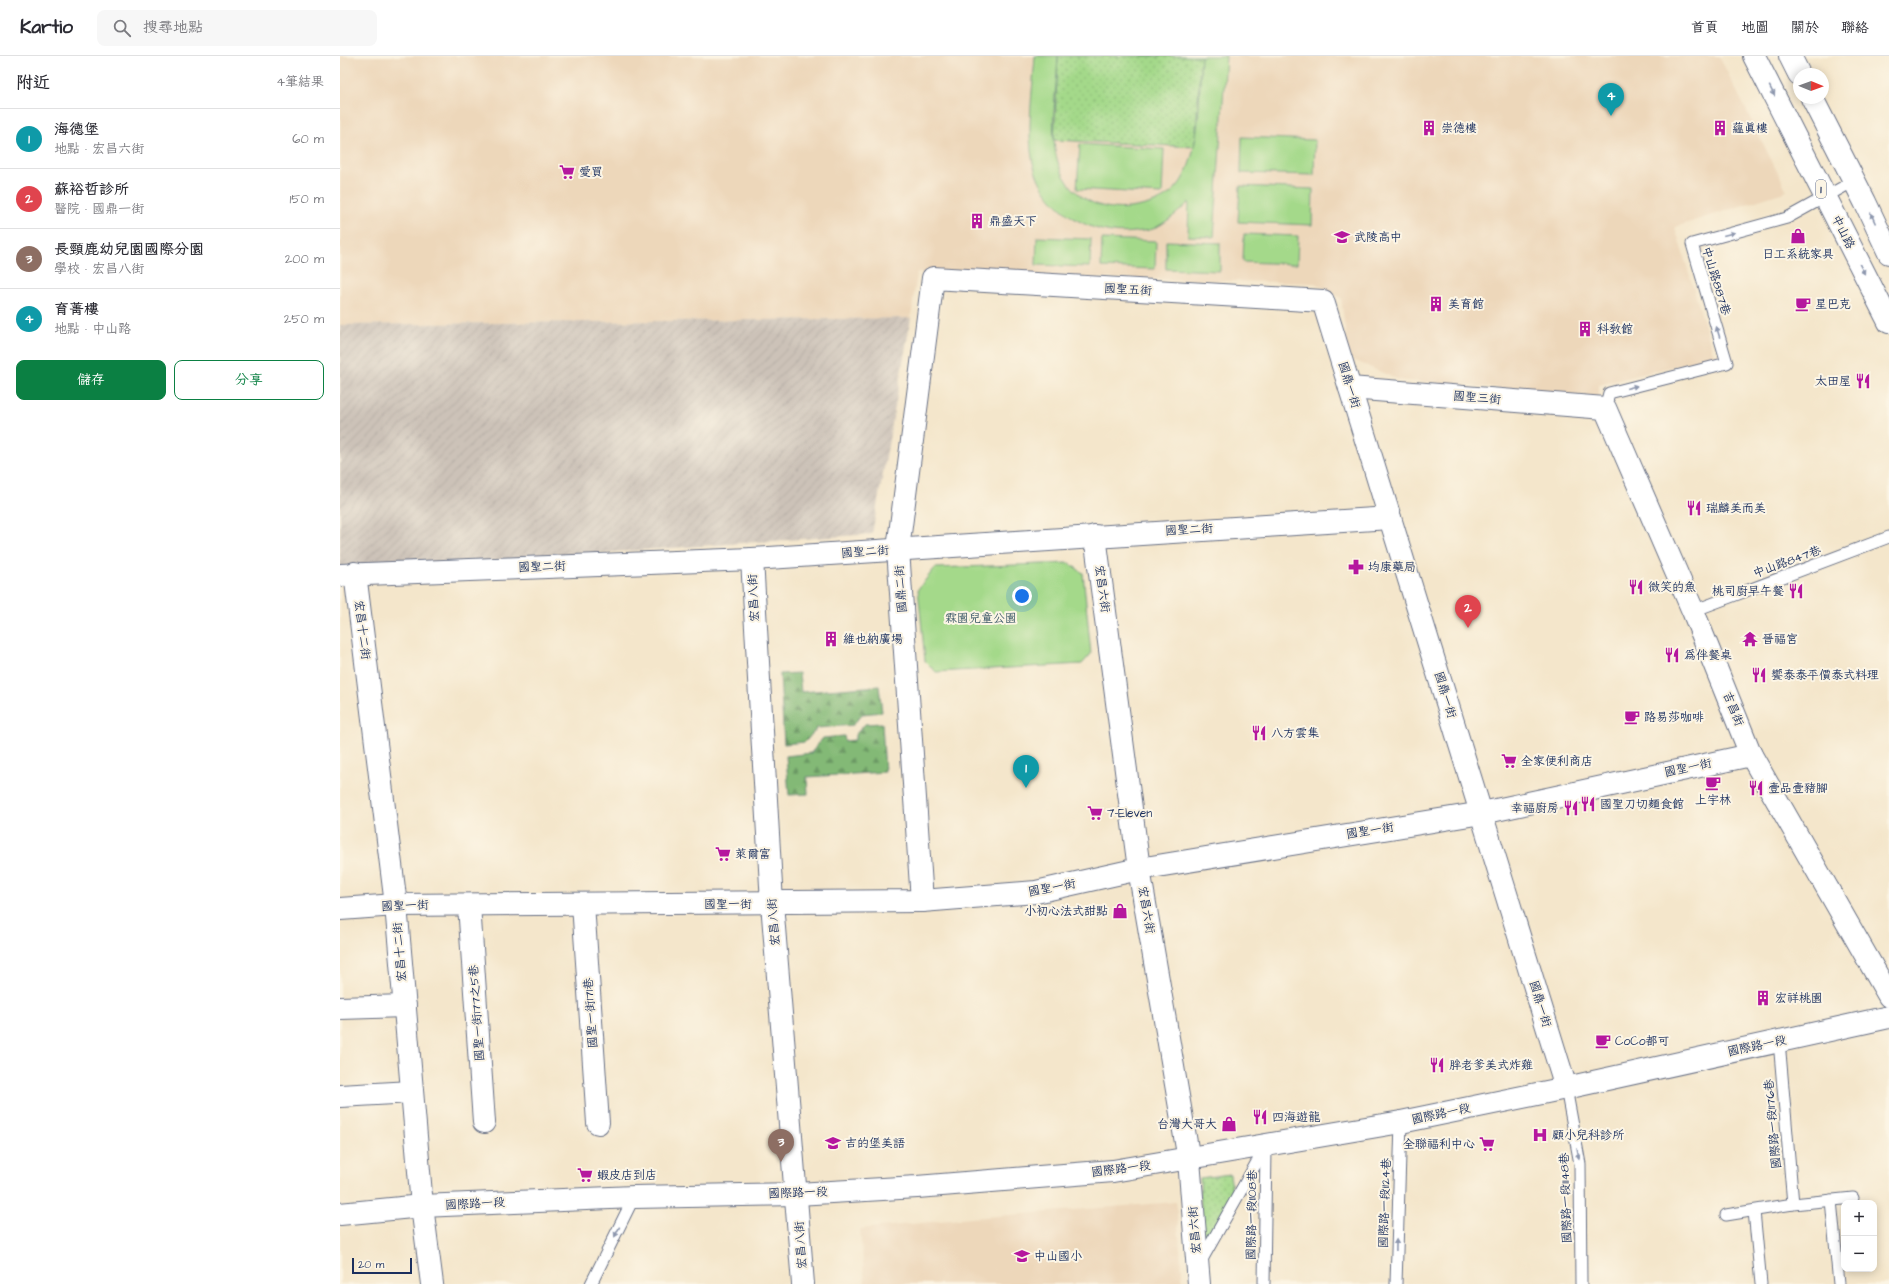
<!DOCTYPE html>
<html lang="zh-TW">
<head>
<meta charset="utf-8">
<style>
  body { margin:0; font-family:"Architects Daughter","LXGW WenKai TC",sans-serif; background:#f7f7f7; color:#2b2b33 }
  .controls { position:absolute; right:12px; bottom:12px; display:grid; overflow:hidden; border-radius:8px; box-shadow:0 2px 10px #0003 }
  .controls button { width:36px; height:36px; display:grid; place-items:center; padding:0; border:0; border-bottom:1px solid #e1e1e2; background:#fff; color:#2b2b33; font:20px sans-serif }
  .compass { position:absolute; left:1453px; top:12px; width:36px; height:36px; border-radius:50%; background:#fff; box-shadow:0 2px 10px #0003; rotate:91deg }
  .scale { position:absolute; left:12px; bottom:10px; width:60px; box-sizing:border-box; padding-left:4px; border:2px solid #1b2f5e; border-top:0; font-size:11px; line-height:14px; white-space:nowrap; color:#1b2f5e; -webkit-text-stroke:3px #fcf5e5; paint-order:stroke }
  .you { position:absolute; left:682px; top:540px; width:14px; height:14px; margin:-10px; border:3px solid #fff; border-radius:50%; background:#1a73e8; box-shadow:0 0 0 6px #1a73e833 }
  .badge { display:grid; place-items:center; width:26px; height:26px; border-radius:50%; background:#0b8043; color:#fff; font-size:13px; font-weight:700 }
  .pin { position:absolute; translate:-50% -33px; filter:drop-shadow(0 1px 2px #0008) }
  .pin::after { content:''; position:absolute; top:21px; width:14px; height:12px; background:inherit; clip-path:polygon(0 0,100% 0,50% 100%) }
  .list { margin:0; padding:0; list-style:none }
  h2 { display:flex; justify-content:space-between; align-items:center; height:52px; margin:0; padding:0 16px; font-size:17px }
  h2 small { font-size:13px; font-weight:400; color:#7c7c81 }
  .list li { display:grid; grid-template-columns:26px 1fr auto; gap:12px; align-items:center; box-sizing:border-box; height:60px; padding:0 16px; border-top:1px solid #e1e1e2 }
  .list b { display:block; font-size:15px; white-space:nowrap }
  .list p { margin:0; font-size:13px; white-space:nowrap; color:#7c7c81 }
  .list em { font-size:13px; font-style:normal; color:#7c7c81 }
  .actions { display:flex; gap:8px; padding:12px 16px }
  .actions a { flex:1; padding:9px 0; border:1px solid #0b8043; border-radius:8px; text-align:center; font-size:14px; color:#0b8043 }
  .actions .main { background:#0b8043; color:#fff }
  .icon { flex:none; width:22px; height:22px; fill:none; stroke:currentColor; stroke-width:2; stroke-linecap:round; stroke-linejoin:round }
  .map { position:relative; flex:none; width:1549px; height:1228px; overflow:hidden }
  header { display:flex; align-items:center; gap:24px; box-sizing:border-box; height:56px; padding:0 20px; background:#fff; border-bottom:1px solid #e1e1e2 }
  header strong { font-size:19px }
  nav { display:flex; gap:22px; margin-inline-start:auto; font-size:14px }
  .search { width:280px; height:36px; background:#f7f7f7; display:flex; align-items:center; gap:10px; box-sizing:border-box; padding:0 14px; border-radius:8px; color:#7c7c81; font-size:15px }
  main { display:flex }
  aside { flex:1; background:#fff }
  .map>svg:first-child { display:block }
  .built { fill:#edd7ba }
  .industrial { fill:url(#industrial-furrows) }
  .grass { fill:url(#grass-dots); stroke:#608474 }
  .forest { fill:url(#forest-firs); stroke:#4f746a }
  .park { fill:#a4d98a; stroke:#608474 }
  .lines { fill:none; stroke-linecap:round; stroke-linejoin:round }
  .lane-casing { stroke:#676f84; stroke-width:13 }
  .street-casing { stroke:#676f84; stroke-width:24 }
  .secondary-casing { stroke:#676f84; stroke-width:24 }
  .primary-casing { stroke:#676f84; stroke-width:24 }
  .lane { stroke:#fff; stroke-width:11 }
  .street { stroke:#fff; stroke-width:22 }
  .secondary { stroke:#fff; stroke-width:22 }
  .primary { stroke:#fff; stroke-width:22 }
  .oneway { fill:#8d97ae }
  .labels { text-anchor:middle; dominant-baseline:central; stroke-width:4; stroke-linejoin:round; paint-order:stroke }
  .shield { fill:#fcf5e5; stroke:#5e6a86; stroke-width:1 }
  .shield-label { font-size:11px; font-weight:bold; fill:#1b2f5e }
  .poi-label { font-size:12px; fill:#1b2f5e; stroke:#fcf5e5; text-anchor:start }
  .street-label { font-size:12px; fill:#1b2f5e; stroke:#fcf5e5 }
  .park-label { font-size:12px; fill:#3d5a69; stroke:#fcf5e5 }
</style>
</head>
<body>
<header>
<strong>Kartio</strong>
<div class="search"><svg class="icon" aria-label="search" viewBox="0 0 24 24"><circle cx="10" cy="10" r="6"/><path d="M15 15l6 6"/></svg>搜尋地點</div>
<nav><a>首頁</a><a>地圖</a><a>關於</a><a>聯絡</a></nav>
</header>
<main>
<aside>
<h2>附近<small>4筆結果</small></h2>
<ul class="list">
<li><span class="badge" style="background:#0f9aa8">1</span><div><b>海德堡</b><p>地點 · 宏昌六街</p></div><em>60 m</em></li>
<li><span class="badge" style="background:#e0444e">2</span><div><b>蘇裕哲診所</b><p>醫院 · 國鼎一街</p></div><em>150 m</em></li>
<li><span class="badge" style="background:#8d6e63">3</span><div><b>長頸鹿幼兒園國際分園</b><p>學校 · 宏昌八街</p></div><em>200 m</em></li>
<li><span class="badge" style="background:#0f9aa8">4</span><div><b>育菁樓</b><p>地點 · 中山路</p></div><em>250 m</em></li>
</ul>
<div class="actions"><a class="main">儲存</a><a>分享</a></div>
</aside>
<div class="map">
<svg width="1549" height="1228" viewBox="0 0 1549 1228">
  <defs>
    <pattern id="industrial-furrows" width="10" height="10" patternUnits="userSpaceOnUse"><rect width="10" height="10" fill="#ccc2b8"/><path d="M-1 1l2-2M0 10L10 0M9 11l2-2" fill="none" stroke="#afa7a1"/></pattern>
    <pattern id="grass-dots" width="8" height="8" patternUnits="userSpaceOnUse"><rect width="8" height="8" fill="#a4d98a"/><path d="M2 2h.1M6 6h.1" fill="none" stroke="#8dbb7a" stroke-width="1.8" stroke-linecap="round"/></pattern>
    <pattern id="forest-firs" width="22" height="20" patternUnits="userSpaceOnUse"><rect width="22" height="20" fill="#83b976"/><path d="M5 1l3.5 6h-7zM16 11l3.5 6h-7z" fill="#6a9764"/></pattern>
  </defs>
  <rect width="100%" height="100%" fill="#fcf5e5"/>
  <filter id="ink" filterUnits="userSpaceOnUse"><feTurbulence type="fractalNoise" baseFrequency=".025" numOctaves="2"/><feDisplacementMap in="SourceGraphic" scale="8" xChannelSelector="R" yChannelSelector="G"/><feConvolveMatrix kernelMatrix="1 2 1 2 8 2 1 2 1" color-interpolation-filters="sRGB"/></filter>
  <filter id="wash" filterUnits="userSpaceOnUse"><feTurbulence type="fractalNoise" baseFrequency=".012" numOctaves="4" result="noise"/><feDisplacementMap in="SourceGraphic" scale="16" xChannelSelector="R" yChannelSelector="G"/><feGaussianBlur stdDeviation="0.9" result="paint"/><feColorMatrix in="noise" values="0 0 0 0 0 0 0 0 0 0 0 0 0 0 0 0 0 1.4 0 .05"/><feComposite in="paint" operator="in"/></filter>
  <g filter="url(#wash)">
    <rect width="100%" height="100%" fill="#f4e6cb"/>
    <g class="built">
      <polygon points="0,0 1379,0 1447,135 1335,171 1374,300 1259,329 1259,344 1217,337 1059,324 1009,302 1001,242 975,227 577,217 571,262 0,269"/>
      <polygon points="836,1146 843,1228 525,1228 520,1173 632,1162"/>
    </g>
    <polygon class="industrial" points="571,262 532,478 0,515 0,269"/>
    <g class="grass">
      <polygon points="718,0 861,0 855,91 714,84"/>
      <polygon points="890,1118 893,1140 862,1189 860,1122"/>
    </g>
    <g class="forest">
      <polygon points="459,617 461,636 539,630 542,656 522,658 513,669 477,672 465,686 444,688 440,618"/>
      <polygon points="542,667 545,716 467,721 468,738 449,739 446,700 471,697 483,682 504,680 505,685 515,684 515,679 525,668"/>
    </g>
    <g class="park">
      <path d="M695,0H718C717,25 712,60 714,85C717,127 746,157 790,152C811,149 832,142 843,122C861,91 859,36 861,0H886L874,181L848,180L849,146C838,157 827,166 813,173C807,175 800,175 795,176C750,182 703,151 693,107C686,76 693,32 695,0Z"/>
      <polygon points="902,81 975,84 974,119 901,117"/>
      <polygon points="740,88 824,93 822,138 737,133"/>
      <polygon points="900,130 973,133 972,169 898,166"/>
      <polygon points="904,178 958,180 957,208 903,206"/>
      <polygon points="697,181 751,183 750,211 696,209"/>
      <polygon points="762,183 816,185 815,213 761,211"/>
      <polygon points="826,185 880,187 880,215 826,213"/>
      <polygon points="729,507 743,517 751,598 742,608 596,616 585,605 578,533 595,512"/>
    </g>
  </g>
  <g filter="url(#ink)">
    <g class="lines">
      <defs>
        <g id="lane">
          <polyline points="1265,352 1269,337 1387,307 1352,188 1447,162 1514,125"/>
          <polyline points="1353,555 1549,481"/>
          <polyline points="1439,985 1453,1148"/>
          <polyline points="1226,1032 1240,1108 1241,1228"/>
          <polyline points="1491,1144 1499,1228"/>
          <polyline points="1414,1155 1421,1228"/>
          <polyline points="1386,1159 1453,1148 1513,1142"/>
          <polyline points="860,1207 926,1090"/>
          <polyline points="251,1228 294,1141"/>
          <polyline points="924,1228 926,1093"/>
          <polyline points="1056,1228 1061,1066"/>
        </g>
        <g id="street">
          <polyline points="1010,332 1265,352 1353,555 1411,699 1549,940"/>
          <polyline points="755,480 799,813 849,1104 859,1228"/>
          <polyline points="412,503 432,847 463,1228"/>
          <polyline points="15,517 56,849 82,1150 92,1228"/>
          <polyline points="0,519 412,503 1050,462"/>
          <polyline points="582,845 558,493 593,222 983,245 1226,1032"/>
          <polyline points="243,848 258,1067"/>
          <polyline points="129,849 144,1066"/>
          <polyline points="0,853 56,849 582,845 696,836 799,813 1142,757 1411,699"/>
          <polyline points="0,952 65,950"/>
          <polyline points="0,1040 72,1036"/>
        </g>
        <polyline id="secondary" points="0,1158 82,1150 294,1141 457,1138 577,1131 773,1115 1061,1066 1226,1032 1549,961"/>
        <g id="primary">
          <polyline points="1414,0 1549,266"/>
          <polyline points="1450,0 1459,18"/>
          <polyline points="1472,42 1525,146 1549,197"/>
        </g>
      </defs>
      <use href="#lane" class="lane-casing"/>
      <use href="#street" class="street-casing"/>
      <use href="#secondary" class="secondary-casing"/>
      <use href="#primary" class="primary-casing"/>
      <use href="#lane" class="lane"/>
      <use href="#street" class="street"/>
      <use href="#secondary" class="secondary"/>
      <use href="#primary" class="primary"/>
    </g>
    <defs><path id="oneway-solid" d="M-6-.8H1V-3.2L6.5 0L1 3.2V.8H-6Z"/></defs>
    <g class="oneway">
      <use href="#oneway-solid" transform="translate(1432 35) rotate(63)"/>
      <use href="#oneway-solid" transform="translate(1533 162) rotate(-114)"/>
      <use href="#oneway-solid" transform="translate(1389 178) rotate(-15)"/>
      <use href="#oneway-solid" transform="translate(1522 213) rotate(62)"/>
      <use href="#oneway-solid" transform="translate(1378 276) rotate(-107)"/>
      <use href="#oneway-solid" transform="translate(1292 331) rotate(-14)"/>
      <use href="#oneway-solid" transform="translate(1238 1098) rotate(80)"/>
      <use href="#oneway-solid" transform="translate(277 1176) rotate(116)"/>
      <use href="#oneway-solid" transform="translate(1056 1189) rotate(-89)"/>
    </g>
  </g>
  <defs>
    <symbol id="building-bare" viewBox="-9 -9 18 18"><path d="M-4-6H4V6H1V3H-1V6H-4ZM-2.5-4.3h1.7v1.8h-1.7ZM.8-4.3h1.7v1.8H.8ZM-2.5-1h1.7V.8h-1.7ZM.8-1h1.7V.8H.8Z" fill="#b5179e" stroke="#fcf5e5" stroke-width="2.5" paint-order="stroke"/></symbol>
    <symbol id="supermarket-bare" viewBox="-9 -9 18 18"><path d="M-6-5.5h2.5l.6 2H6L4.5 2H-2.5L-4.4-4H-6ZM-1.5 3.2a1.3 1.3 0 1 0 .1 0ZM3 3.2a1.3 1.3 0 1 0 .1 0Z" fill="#b5179e" stroke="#fcf5e5" stroke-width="2.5" paint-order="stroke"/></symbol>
    <symbol id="shop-bare" viewBox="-9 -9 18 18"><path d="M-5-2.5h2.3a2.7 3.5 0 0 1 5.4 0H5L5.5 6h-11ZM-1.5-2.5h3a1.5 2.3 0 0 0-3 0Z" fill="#b5179e" stroke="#fcf5e5" stroke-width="2.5" paint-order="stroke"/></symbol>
    <symbol id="school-bare" viewBox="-9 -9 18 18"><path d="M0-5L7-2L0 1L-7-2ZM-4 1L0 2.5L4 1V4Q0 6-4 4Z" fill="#b5179e" stroke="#fcf5e5" stroke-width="2.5" paint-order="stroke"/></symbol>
    <symbol id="cafe-bare" viewBox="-9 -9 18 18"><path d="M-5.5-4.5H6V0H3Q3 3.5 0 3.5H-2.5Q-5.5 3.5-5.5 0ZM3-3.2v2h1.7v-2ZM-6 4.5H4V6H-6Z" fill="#b5179e" stroke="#fcf5e5" stroke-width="2.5" paint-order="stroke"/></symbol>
    <symbol id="restaurant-bare" viewBox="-9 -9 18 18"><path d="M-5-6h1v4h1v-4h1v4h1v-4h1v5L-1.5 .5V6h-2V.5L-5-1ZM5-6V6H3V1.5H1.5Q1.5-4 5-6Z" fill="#b5179e" stroke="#fcf5e5" stroke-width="2.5" paint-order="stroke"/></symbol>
    <symbol id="pharmacy-bare" viewBox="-9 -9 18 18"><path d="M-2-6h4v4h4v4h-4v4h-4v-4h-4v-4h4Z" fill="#b5179e" stroke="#fcf5e5" stroke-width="2.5" paint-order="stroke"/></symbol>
    <symbol id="temple-bare" viewBox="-9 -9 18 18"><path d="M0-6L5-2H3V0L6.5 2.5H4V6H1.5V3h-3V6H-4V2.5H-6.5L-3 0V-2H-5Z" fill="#b5179e" stroke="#fcf5e5" stroke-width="2.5" paint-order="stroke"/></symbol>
    <symbol id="hospital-bare" viewBox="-9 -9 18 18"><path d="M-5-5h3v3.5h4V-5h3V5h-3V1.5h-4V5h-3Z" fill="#b5179e" stroke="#fcf5e5" stroke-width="2.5" paint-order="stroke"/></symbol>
  </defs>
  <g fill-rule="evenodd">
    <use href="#building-bare" x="1078" y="61" width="22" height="22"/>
    <use href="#building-bare" x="1369" y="61" width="22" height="22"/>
    <use href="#supermarket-bare" x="216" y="105" width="22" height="22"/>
    <use href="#building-bare" x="626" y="154" width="22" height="22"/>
    <use href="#shop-bare" x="1447" y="169" width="22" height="22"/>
    <use href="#school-bare" x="991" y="170" width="22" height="22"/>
    <use href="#building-bare" x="1085" y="237" width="22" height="22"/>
    <use href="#cafe-bare" x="1452" y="237" width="22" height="22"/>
    <use href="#building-bare" x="1234" y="262" width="22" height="22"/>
    <use href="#restaurant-bare" x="1512" y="314" width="22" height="22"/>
    <use href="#restaurant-bare" x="1343" y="441" width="22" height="22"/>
    <use href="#pharmacy-bare" x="1005" y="500" width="22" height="22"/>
    <use href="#restaurant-bare" x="1285" y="520" width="22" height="22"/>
    <use href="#restaurant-bare" x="1445" y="524" width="22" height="22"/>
    <use href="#building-bare" x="480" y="572" width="22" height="22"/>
    <use href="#temple-bare" x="1399" y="572" width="22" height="22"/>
    <use href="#restaurant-bare" x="1321" y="588" width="22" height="22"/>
    <use href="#restaurant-bare" x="1408" y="608" width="22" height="22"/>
    <use href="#cafe-bare" x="1281" y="650" width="22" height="22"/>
    <use href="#restaurant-bare" x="908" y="666" width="22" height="22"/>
    <use href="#supermarket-bare" x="1158" y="694" width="22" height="22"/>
    <use href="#cafe-bare" x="1362" y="716" width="22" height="22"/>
    <use href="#restaurant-bare" x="1405" y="721" width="22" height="22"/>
    <use href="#restaurant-bare" x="1237" y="737" width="22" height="22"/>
    <use href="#restaurant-bare" x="1220" y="741" width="22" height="22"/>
    <use href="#supermarket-bare" x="744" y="746" width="22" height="22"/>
    <use href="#supermarket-bare" x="372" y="787" width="22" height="22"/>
    <use href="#shop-bare" x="769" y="844" width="22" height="22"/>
    <use href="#building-bare" x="1412" y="931" width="22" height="22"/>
    <use href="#cafe-bare" x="1252" y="974" width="22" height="22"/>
    <use href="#restaurant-bare" x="1086" y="998" width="22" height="22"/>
    <use href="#restaurant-bare" x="909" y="1050" width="22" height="22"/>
    <use href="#shop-bare" x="878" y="1057" width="22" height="22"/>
    <use href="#hospital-bare" x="1189" y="1068" width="22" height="22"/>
    <use href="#school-bare" x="482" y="1076" width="22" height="22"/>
    <use href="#supermarket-bare" x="1136" y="1077" width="22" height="22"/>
    <use href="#supermarket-bare" x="234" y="1108" width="22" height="22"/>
    <use href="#school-bare" x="671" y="1189" width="22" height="22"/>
  </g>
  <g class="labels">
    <rect class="shield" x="1476" y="124" width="10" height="18" rx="3"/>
    <g class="shield-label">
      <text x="1481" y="133">1</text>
    </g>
    <g class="poi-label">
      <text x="1101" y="72">崇德樓</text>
      <text x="1392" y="72">蘊真樓</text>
      <text x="239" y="116">愛買</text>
      <text x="649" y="165">鼎盛天下</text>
      <text x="1014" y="181">武陵高中</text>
      <text x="1458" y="198" text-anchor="middle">日工系統家具</text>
      <text x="1108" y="248">美育館</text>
      <text x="1475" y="248">星巴克</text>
      <text x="1257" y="273">科教館</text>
      <text x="1511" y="325" text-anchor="end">太田屋</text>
      <text x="1366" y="452">瑞麟美而美</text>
      <text x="1028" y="511">均康藥局</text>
      <text x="1308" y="531">微笑的魚</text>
      <text x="1444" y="535" text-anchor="end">桃司廚早午餐</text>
      <text x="503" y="583">維也納廣場</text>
      <text x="1422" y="583">晉福宮</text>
      <text x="1344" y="599">為伴餐桌</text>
      <text x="1431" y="619">饗泰泰平價泰式料理</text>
      <text x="1304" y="661">路易莎咖啡</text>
      <text x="931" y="677">八方雲集</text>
      <text x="1181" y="705">全家便利商店</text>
      <text x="1428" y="732">壹品壹豬腳</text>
      <text x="1373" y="744" text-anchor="middle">上宇林</text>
      <text x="1260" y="748">國聖刀切麵食館</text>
      <text x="1219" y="752" text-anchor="end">幸福廚房</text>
      <text x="767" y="757">7-Eleven</text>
      <text x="395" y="798">萊爾富</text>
      <text x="768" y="855" text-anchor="end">小初心法式甜點</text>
      <text x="1435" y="942">宏祥桃園</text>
      <text x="1275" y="985">CoCo都可</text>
      <text x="1109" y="1009">胖老爹美式炸雞</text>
      <text x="932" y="1061">四海遊龍</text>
      <text x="877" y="1068" text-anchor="end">台灣大哥大</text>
      <text x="1212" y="1079">顧小兒科診所</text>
      <text x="505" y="1087">吉的堡美語</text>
      <text x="1135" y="1088" text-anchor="end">全聯福利中心</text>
      <text x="257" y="1119">蝦皮店到店</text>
      <text x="694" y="1200">中山國小</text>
    </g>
    <g class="street-label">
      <text transform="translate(1503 176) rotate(63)">中山路</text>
      <text transform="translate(1376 225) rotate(73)">中山路887巷</text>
      <text transform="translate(788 234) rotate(3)">國聖五街</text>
      <text transform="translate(1009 329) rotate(73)">國鼎一街</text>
      <text transform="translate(1137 342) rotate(5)">國聖三街</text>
      <text transform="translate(849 474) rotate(-3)">國聖二街</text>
      <text transform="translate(525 496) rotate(-4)">國聖二街</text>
      <text transform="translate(1447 506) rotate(-20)">中山路847巷</text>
      <text transform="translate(202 511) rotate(-2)">國聖二街</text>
      <text transform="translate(561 533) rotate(-94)">國鼎二街</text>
      <text transform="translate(762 533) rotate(82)">宏昌六街</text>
      <text transform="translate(414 542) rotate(-93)">宏昌八街</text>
      <text transform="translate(22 574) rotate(83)">宏昌十二街</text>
      <text transform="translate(1105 639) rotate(73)">國鼎一街</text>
      <text transform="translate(1393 653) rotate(68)">吉昌街</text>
      <text transform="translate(1348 712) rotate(-12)">國聖一街</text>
      <text transform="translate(1030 775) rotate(-9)">國聖一街</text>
      <text transform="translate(712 832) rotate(-11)">國聖一街</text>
      <text x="388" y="848">國聖一街</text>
      <text transform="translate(65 850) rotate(-2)">國聖一街</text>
      <text transform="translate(806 854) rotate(80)">宏昌六街</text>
      <text transform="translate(434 866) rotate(-95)">宏昌八街</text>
      <text transform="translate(60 896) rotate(-95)">宏昌十二街</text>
      <text transform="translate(1200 948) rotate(73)">國鼎一街</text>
      <text transform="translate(137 957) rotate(-94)">國聖一街177之5巷</text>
      <text transform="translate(251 957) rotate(-94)">國聖一街171巷</text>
      <text transform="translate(1417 990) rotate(-12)">國際路一段</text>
      <text transform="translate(1101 1058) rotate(-12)">國際路一段</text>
      <text transform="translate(1433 1068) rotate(-95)">國際路一段1176巷</text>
      <text transform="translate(781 1113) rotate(-7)">國際路一段</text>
      <text transform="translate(458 1137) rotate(-2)">國際路一段</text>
      <text transform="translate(1226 1142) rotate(-92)">國際路一段1148巷</text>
      <text transform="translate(1045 1147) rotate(-88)">國際路一段1124巷</text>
      <text transform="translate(135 1148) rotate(-3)">國際路一段</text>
      <text transform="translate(912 1159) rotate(-89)">國際路一段1108巷</text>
      <text transform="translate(855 1174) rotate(-95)">宏昌六街</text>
      <text transform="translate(461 1189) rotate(-94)">宏昌八街</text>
    </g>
    <g class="park-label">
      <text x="641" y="562">霖園兒童公園</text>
    </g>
  </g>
</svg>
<div class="controls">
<button>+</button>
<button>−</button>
</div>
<svg class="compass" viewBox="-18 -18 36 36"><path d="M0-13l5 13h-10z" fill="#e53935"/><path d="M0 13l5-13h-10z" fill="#7c7c81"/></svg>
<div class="scale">20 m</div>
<div class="you"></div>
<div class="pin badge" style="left:686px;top:732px;background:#0f9aa8">1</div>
<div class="pin badge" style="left:1128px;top:572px;background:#e0444e">2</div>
<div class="pin badge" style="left:441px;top:1106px;background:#8d6e63">3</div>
<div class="pin badge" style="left:1271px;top:60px;background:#0f9aa8">4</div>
</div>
</main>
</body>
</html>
